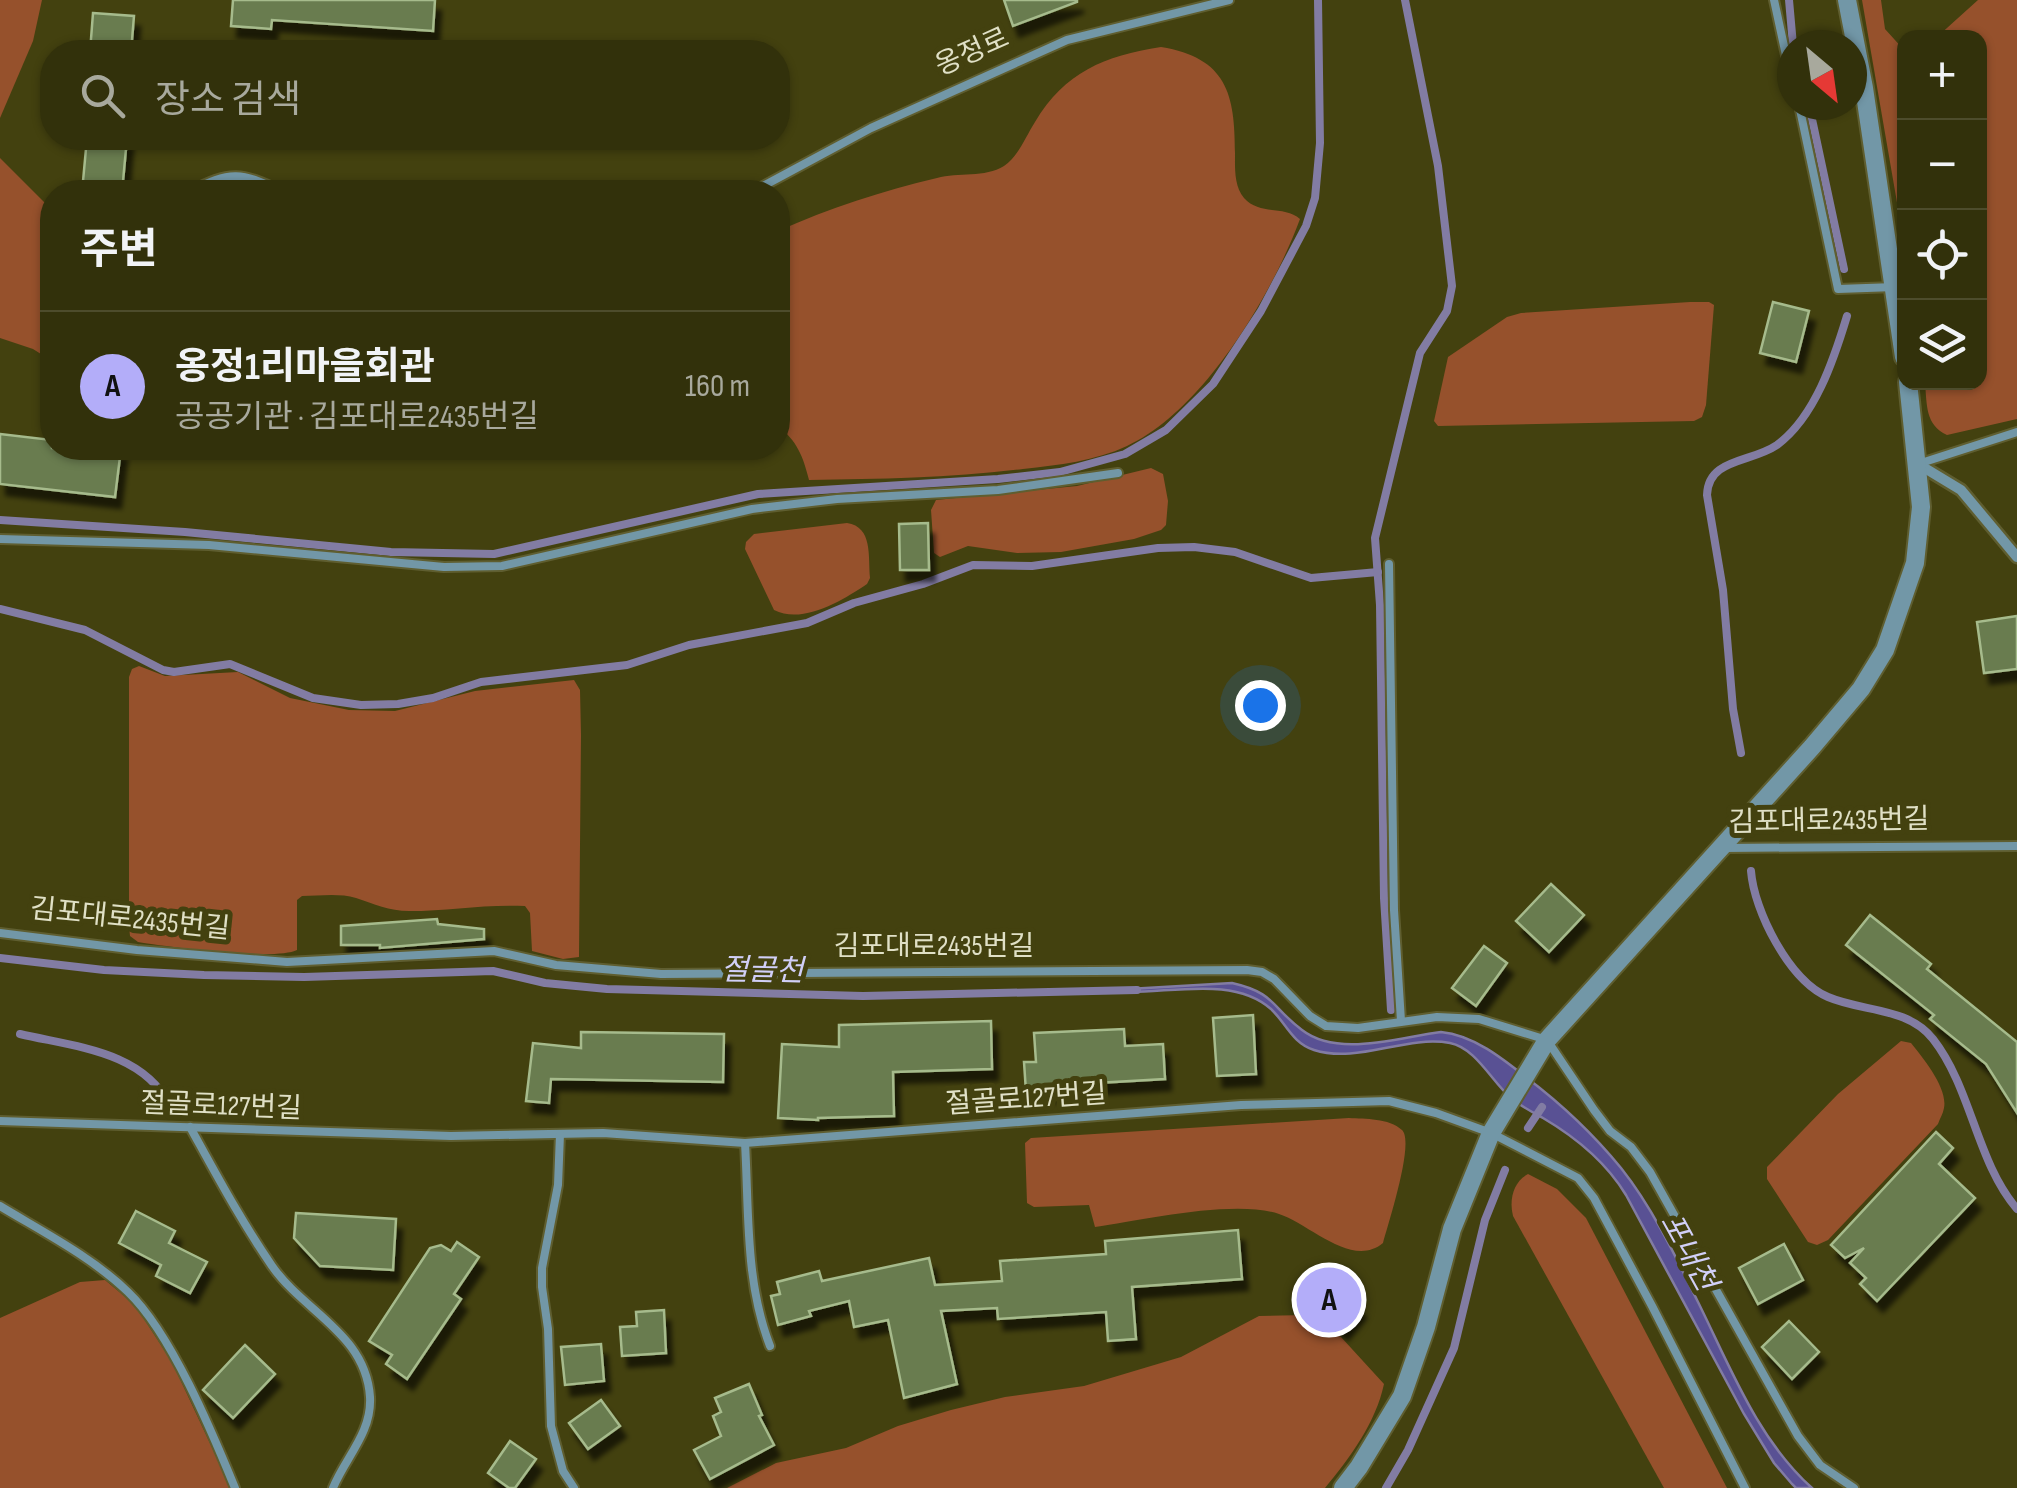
<!DOCTYPE html>
<html lang="ko">
<head>
<meta charset="utf-8">
<style>
  body { margin:0; font-family:"Sofia Sans Condensed","Noto Sans KR",sans-serif; background:#3a3914; color:#f1f3f6 }
  .controls { position:absolute; right:30px; top:30px; display:grid; overflow:hidden; border-radius:20px; box-shadow:0 2px 8px #0004 }
  .controls button { width:90px; height:90px; display:grid; place-items:center; padding:0; border:0; border-bottom:2px solid #4d4c2c; background:#32310b; color:#f1f3f6; font:50px sans-serif }
  .compass { position:absolute; left:1777px; top:30px; width:90px; height:90px; border-radius:50%; background:#32310b; box-shadow:0 2px 8px #0004; rotate:151deg }
  .you { position:absolute; left:1260px; top:705px; width:35px; height:35px; margin:-25px; border:8px solid #fff; border-radius:50%; background:#1a73e8; box-shadow:0 0 0 15px #1a73e833 }
  .badge { display:grid; place-items:center; width:65px; height:65px; border-radius:50%; background:#b3adf9; color:#111; font-size:32px; font-weight:700 }
  .pin { position:absolute; translate:-50% -50%; border:5px solid #fff; box-shadow:0 2px 10px #0006 }
  .list { margin:0; padding:0; list-style:none }
  h2 { display:flex; justify-content:space-between; align-items:center; height:130px; margin:0; padding:0 40px; font-size:42px }
  h2 small { font-size:32px; font-weight:400; color:#a8a99d }
  .list li { display:grid; grid-template-columns:65px 1fr auto; gap:30px; align-items:center; box-sizing:border-box; height:150px; padding:0 40px; border-top:2px solid #4d4c2c }
  .list b { display:block; font-size:38px; white-space:nowrap }
  .list p { margin:0; font-size:32px; white-space:nowrap; color:#a8a99d }
  .list em { font-size:32px; font-style:normal; color:#a8a99d }
  .icon { flex:none; width:55px; height:55px; fill:none; stroke:currentColor; stroke-width:2; stroke-linecap:round; stroke-linejoin:round }
  .map { position:relative; flex:none; width:2017px; height:1488px; overflow:hidden }
  .search { position:absolute; background:#32310b; box-shadow:0 2px 8px #0004; left:40px; top:40px; width:750px; height:110px; display:flex; align-items:center; gap:25px; box-sizing:border-box; padding:0 35px; border-radius:40px; color:#a8a99d; font-size:38px }
  .panel { position:absolute; background:#32310b; box-shadow:0 2px 8px #0004; left:40px; top:180px; width:750px; height:280px; border-radius:40px }
  .map>svg:first-child { display:block }
  .green { fill:#96512c }
  .water { fill:#595194; stroke:#827ca3; stroke-width:2.5 }
  .lines { fill:none; stroke-linecap:round; stroke-linejoin:round }
  .stream { stroke:#827ca3; stroke-width:8 }
  .building { fill:#697c50; stroke:#a6bb8c; stroke-width:2.5; filter:url(#shadow) }
  .service-casing { stroke:#5f5e30; stroke-width:12 }
  .minor-casing { stroke:#5f5e30; stroke-width:15 }
  .tertiary-casing { stroke:#5f5e30; stroke-width:22 }
  .service { stroke:#7297a7; stroke-width:8 }
  .minor { stroke:#7297a7; stroke-width:10 }
  .tertiary { stroke:#7297a7; stroke-width:18 }
  .labels { text-anchor:middle; dominant-baseline:central; stroke-width:10; stroke-linejoin:round; paint-order:stroke }
  .street-label { font-size:28px; fill:#e0e0c6; stroke:#43410f }
  .water-label { font-size:30px; font-style:italic; fill:#d1cff7; stroke:#43410f }
</style>
</head>
<body>
<div class="map">
<svg width="2017" height="1488" viewBox="0 0 2017 1488">
  <defs>
    <filter id="shadow"><feDropShadow dx="6" dy="11" stdDeviation="2.5" flood-color="#0009"/></filter>
  </defs>
  <rect width="100%" height="100%" fill="#43410f"/>
  <g class="green">
    <polygon points="0,0 42,0 33,41 0,118"/>
    <polygon points="1862,0 1881,0 1885,29 1904,50 1904,243"/>
    <path d="M1978,0H2017V419L1947,435C1925,425 1927,404 1925,383L1980,382V38L1937,37Z"/>
    <path d="M1161,47C1227,58 1235,94 1235,153C1235,168 1234,186 1244,198C1260,216 1285,205 1300,219C1272,295 1203,411 1127,446C1095,461 1059,465 1023,469C952,478 881,479 809,480C803,456 797,441 778,426V231C830,208 882,191 937,178C958,172 985,178 1004,166C1018,157 1026,136 1035,122C1065,72 1104,56 1161,47Z"/>
    <polygon points="0,158 52,210 52,361 33,349 0,338"/>
    <polygon points="1690,302 1709,302 1714,305 1706,405 1702,417 1694,421 1438,426 1434,421 1448,357 1507,317 1521,313"/>
    <polygon points="1151,468 1163,474 1168,501 1166,525 1161,530 1134,539 1061,552 1017,553 968,546 940,557 934,553 931,510 936,500 1077,486"/>
    <path d="M847,523C873,527 868,556 870,578L867,584C843,600 803,625 774,610L745,549L746,542L754,534Z"/>
    <path d="M139,666L165,676L238,672L290,698L349,710L395,711L475,691L574,680L580,690L581,735L579,957L563,959L532,951L530,913L525,906C484,904 448,911 409,911C389,911 374,904 356,898C339,893 319,896 302,896L297,900V950C275,961 168,947 138,942L130,936L129,926V677L132,669Z"/>
    <path d="M1901,1041L1911,1043C1923,1058 1948,1088 1944,1108C1943,1114 1940,1118 1938,1124L1828,1240L1817,1245L1808,1242L1767,1179V1167L1838,1094Z"/>
    <path d="M1349,1118C1365,1119 1389,1118 1402,1130C1415,1142 1388,1224 1383,1243C1352,1269 1310,1224 1279,1214C1235,1199 1142,1220 1095,1227L1089,1205L1034,1207L1027,1203L1025,1143L1031,1138Z"/>
    <path d="M1528,1174L1557,1189L1586,1218L1727,1488H1664L1513,1216C1509,1200 1513,1182 1528,1174Z"/>
    <polygon points="105,1280 135,1305 172,1362 231,1488 0,1488 0,1318 80,1282"/>
    <path d="M1305,1315L1341,1337L1384,1384C1376,1422 1350,1458 1325,1488H727L776,1463L846,1448L898,1426L951,1410L1005,1397L1084,1386L1181,1357L1259,1316Z"/>
  </g>
  <path class="water" d="M1232,983C1276,993 1271,1007 1302,1030C1338,1058 1399,1037 1441,1032C1473,1035 1502,1058 1527,1078C1560,1103 1594,1135 1621,1168C1652,1207 1675,1255 1697,1300C1729,1364 1757,1439 1812,1488H1796L1792,1484L1774,1463L1744,1414L1626,1195C1606,1162 1577,1138 1543,1118C1532,1112 1522,1107 1511,1098C1492,1082 1476,1048 1450,1043C1405,1035 1358,1064 1314,1050C1292,1043 1286,1023 1271,1009C1235,977 1175,992 1131,992L1130,989Z"/>
  <g class="lines">
    <g class="stream">
      <polyline points="1789,0 1793,45"/>
      <polyline points="1809,105 1844,269"/>
      <polyline points="0,520 185,532 391,552 494,554 758,494 998,479 1060,472 1125,454 1166,430 1213,384 1261,311 1306,226 1315,198 1320,143 1318,0"/>
      <polyline points="0,609 85,630 163,670 174,672 230,664 313,698 361,705 398,704 433,698 481,682 627,665 689,645 807,623 854,603 923,584 973,565 1032,566 1158,548 1194,547 1235,552 1311,578 1378,572"/>
      <path d="M1741,753L1733,709L1723,590L1707,495C1708,458 1751,463 1777,445C1815,417 1834,359 1847,316"/>
      <path d="M1751,871C1754,911 1789,980 1828,997C1863,1012 1908,1007 1933,1039C1972,1089 1976,1161 2017,1209"/>
      <polyline points="0,958 104,970 204,975 304,977 493,971 545,983 607,989 863,996 1137,990"/>
      <polyline points="1391,1010 1384,898 1380,605 1375,538 1420,353 1447,311 1452,286 1438,166 1405,0"/>
      <path d="M20,1034C75,1047 143,1051 170,1106"/>
      <polyline points="1528,1128 1542,1107"/>
      <polyline points="1386,1488 1408,1450 1454,1348 1485,1220 1505,1170"/>
    </g>
  </g>
  <g class="building">
    <polygon points="233,0 435,0 433,31 272,20 271,29 231,26"/>
    <polygon points="1004,0 1077,0 1077,2 1013,26"/>
    <polygon points="93,13 134,16 131,52 90,52"/>
    <polygon points="87,138 127,138 122,192 82,192"/>
    <polygon points="1773,302 1809,311 1796,362 1760,353"/>
    <polygon points="0,434 52,440 52,448 121,449 115,497 0,484"/>
    <polygon points="928,523 929,570 900,570 899,524"/>
    <polygon points="2017,616 2017,669 1984,673 1977,622"/>
    <polygon points="1551,884 1584,915 1549,952 1516,921"/>
    <polygon points="1870,915 1931,964 1927,969 2017,1042 2017,1113 1986,1064 1930,1019 1934,1015 1846,945"/>
    <polygon points="437,919 438,924 484,929 484,939 380,948 380,945 341,945 341,926"/>
    <polygon points="1484,946 1507,963 1476,1006 1452,988"/>
    <polygon points="1253,1015 1256,1074 1217,1076 1213,1018"/>
    <polygon points="991,1021 992,1069 893,1072 894,1116 818,1118 818,1120 778,1118 782,1044 839,1047 839,1025"/>
    <polygon points="1124,1029 1125,1046 1163,1044 1165,1079 1080,1084 1080,1089 1026,1092 1024,1062 1036,1062 1034,1033"/>
    <polygon points="581,1032 724,1034 723,1082 551,1079 549,1103 526,1101 533,1043 581,1048"/>
    <polygon points="1936,1132 1953,1148 1939,1164 1975,1198 1877,1301 1860,1284 1866,1278 1850,1263 1864,1248 1845,1258 1831,1245"/>
    <polygon points="136,1211 175,1231 169,1243 207,1262 190,1293 156,1276 161,1265 119,1243"/>
    <polygon points="296,1213 396,1219 393,1270 320,1266 294,1238"/>
    <polygon points="1238,1230 1242,1279 1132,1287 1136,1339 1108,1341 1106,1312 998,1319 997,1308 941,1311 957,1384 904,1398 888,1320 854,1327 849,1301 809,1311 811,1316 778,1325 771,1296 780,1294 777,1282 819,1271 822,1281 929,1258 935,1285 1002,1281 1000,1261 1106,1254 1105,1241"/>
    <polygon points="457,1242 479,1257 454,1294 461,1299 407,1379 386,1364 392,1355 369,1341 430,1248 441,1245 451,1251"/>
    <polygon points="1784,1244 1803,1280 1758,1304 1739,1268"/>
    <polygon points="1315,1271 1360,1307 1342,1329 1297,1293"/>
    <polygon points="664,1310 666,1353 622,1356 620,1327 637,1326 636,1312"/>
    <polygon points="1789,1321 1819,1352 1792,1379 1762,1347"/>
    <polygon points="601,1344 604,1381 565,1385 561,1347"/>
    <polygon points="245,1345 275,1374 233,1418 203,1390"/>
    <polygon points="749,1384 762,1415 759,1416 774,1445 710,1479 694,1450 721,1436 713,1416 721,1412 715,1398"/>
    <polygon points="601,1400 620,1426 588,1449 569,1423"/>
    <polygon points="510,1441 536,1459 515,1488 509,1488 488,1473"/>
  </g>
  <g class="lines">
    <defs>
      <g id="service">
        <polyline points="1774,0 1792,83"/>
        <polyline points="1799,105 1838,289 1895,287"/>
        <path d="M189,192C231,170 241,172 283,192"/>
        <polyline points="752,192 871,128 1067,40 1229,0"/>
        <polyline points="1918,464 2017,432"/>
        <polyline points="0,539 209,545 444,567 502,566 752,509 837,499 998,490 1118,473"/>
        <polyline points="1389,564 1394,910 1401,1021"/>
        <polyline points="1723,848 2017,846"/>
        <polyline points="0,933 137,950 287,962 494,951 556,965 661,974 1247,970 1262,972 1274,979 1310,1016 1326,1026 1358,1028 1437,1017 1479,1019 1547,1040 1594,1110 1610,1131 1631,1147 1650,1172 1798,1436 1820,1465 1854,1488"/>
        <polyline points="0,1121 451,1136 603,1133 745,1143 1241,1105 1389,1101 1436,1113 1491,1133 1578,1178 1594,1198 1652,1306 1745,1488"/>
        <path d="M190,1127C216,1174 241,1221 272,1266C304,1312 366,1334 370,1397C372,1433 345,1458 333,1488"/>
        <polyline points="560,1134 558,1185 542,1268 542,1287 548,1329 551,1426 563,1471 574,1488"/>
        <path d="M745,1143C749,1210 745,1282 770,1346"/>
        <path d="M0,1206C43,1232 92,1257 128,1292C171,1333 212,1432 235,1488"/>
      </g>
      <polyline id="minor" points="1918,464 1961,490 2017,557"/>
      <g id="tertiary">
        <polyline points="1847,0 1864,88 1904,357"/>
        <polyline points="1343,1488 1359,1467 1402,1396 1426,1327 1452,1229 1491,1133 1547,1040 1812,747 1861,689 1885,650 1915,563 1921,507 1908,382"/>
      </g>
    </defs>
    <use href="#service" class="service-casing"/>
    <use href="#minor" class="minor-casing"/>
    <use href="#tertiary" class="tertiary-casing"/>
    <use href="#service" class="service"/>
    <use href="#minor" class="minor"/>
    <use href="#tertiary" class="tertiary"/>
  </g>
  <g class="labels">
    <g class="street-label">
      <text transform="translate(972 52) rotate(-24)">옹정로</text>
      <text transform="translate(1829 821) rotate(-1)">김포대로2435번길</text>
      <text transform="translate(130 919) rotate(6)">김포대로2435번길</text>
      <text x="934" y="946">김포대로2435번길</text>
      <text transform="translate(1026 1099) rotate(-4)">절골로127번길</text>
      <text transform="translate(221 1106) rotate(2)">절골로127번길</text>
    </g>
    <g class="water-label">
      <text transform="translate(762 971) rotate(1)">절골천</text>
      <text transform="translate(1688 1252) rotate(61)">포내천</text>
    </g>
  </g>
</svg>
<div class="controls">
<button>+</button>
<button>−</button>
<button><svg class="icon" aria-label="locate" viewBox="0 0 24 24"><circle cx="12" cy="12" r="6"/><path d="M12 2v4M12 18v4M2 12h4M18 12h4"/></svg></button>
<button><svg class="icon" aria-label="layers" viewBox="0 0 24 24"><path d="M12 4l9 5-9 5-9-5zM3 14l9 5 9-5"/></svg></button>
</div>
<svg class="compass" viewBox="-18 -18 36 36"><path d="M0-13l5 13h-10z" fill="#e53935"/><path d="M0 13l5-13h-10z" fill="#a8a99d"/></svg>
<div class="you"></div>
<div class="pin badge" style="left:1329px;top:1300px">A</div>
<div class="search"><svg class="icon" aria-label="search" viewBox="0 0 24 24"><circle cx="10" cy="10" r="6"/><path d="M15 15l6 6"/></svg>장소 검색</div>
<section class="panel">
<h2>주변<small></small></h2>
<ul class="list">
<li><span class="badge">A</span><div><b>옹정1리마을회관</b><p>공공기관 · 김포대로2435번길</p></div><em>160 m</em></li>
</ul>
</section>
</div>
</body>
</html>
